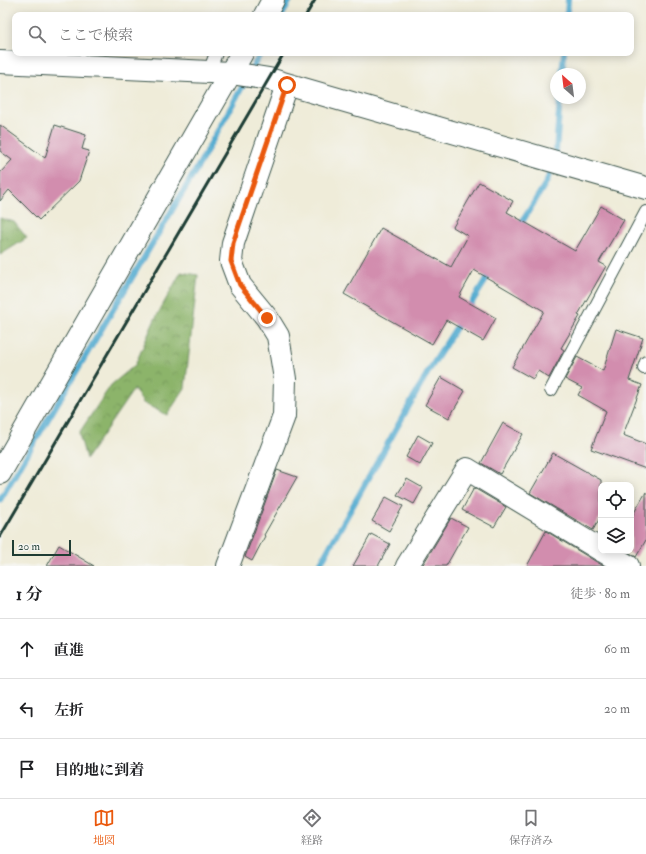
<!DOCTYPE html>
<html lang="ja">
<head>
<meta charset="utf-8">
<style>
  body { margin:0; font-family:"IM FELL Double Pica","Noto Serif JP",serif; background:#f2f2f2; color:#202124 }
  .controls { position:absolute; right:12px; bottom:12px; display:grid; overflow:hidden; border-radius:8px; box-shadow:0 2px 10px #0003 }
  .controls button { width:36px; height:36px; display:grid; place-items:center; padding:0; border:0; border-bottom:1px solid #e0e0e0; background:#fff; color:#202124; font:20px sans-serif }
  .compass { position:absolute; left:550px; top:68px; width:36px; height:36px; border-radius:50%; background:#fff; box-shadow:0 2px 10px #0003; rotate:332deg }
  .scale { position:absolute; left:12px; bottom:10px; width:59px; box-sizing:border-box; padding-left:4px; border:2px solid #1f3d34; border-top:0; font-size:11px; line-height:14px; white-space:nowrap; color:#1f3d34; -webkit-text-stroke:3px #f6f6f2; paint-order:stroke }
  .stop { position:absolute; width:12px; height:12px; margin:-9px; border:3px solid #ea580c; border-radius:50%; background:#fff }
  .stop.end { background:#ea580c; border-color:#fff; box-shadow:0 1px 4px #0008 }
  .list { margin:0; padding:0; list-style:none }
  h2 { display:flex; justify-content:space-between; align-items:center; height:52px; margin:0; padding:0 16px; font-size:17px }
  h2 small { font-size:13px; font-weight:400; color:#757577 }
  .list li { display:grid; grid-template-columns:26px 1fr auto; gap:12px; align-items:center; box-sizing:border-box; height:60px; padding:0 16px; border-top:1px solid #e0e0e0 }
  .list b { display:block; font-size:15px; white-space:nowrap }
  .list em { font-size:13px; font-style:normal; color:#757577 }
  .icon { flex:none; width:22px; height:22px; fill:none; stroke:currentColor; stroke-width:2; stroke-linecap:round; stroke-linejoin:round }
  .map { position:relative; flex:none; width:646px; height:566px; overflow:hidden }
  .search { position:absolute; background:#fff; box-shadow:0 2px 10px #0003; left:12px; right:12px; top:12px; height:44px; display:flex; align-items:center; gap:10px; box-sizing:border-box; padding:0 14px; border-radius:8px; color:#757577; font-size:15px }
  .sheet { height:232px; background:#fff }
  nav { display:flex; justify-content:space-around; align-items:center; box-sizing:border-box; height:56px; border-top:1px solid #e0e0e0; background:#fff; font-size:11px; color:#757577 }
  nav a { display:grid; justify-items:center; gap:2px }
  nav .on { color:#ea580c }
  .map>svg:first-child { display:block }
  .forest { fill:url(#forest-crowns); stroke:#56784f }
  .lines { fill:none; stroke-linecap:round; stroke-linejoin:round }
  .stream { stroke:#53abd0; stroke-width:6 }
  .building { fill:#d28dae }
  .lane-casing { stroke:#3e574d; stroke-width:14 }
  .street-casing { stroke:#3e574d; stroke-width:24 }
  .secondary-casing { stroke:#3e574d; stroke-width:24 }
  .lane { stroke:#fff; stroke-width:12 }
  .street { stroke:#fff; stroke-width:22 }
  .secondary { stroke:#fff; stroke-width:22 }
  .rail { stroke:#1f3d34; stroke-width:3 }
  .route { stroke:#ea580c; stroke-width:5 }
</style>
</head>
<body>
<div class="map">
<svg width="646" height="566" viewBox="0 0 646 566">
  <defs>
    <pattern id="forest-crowns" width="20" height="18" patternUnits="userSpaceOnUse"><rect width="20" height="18" fill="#8cb46a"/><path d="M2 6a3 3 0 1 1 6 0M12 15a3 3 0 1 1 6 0" fill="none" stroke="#729458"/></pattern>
  </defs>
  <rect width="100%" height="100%" fill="#f6f6f2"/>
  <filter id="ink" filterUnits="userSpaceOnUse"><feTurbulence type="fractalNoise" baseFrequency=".025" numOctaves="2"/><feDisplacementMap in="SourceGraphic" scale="8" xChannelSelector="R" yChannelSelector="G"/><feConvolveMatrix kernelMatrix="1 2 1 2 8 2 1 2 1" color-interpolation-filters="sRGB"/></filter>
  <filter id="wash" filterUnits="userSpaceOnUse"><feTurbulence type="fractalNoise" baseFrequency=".012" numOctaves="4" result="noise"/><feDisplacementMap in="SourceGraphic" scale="16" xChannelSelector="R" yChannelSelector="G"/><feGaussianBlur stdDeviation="0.9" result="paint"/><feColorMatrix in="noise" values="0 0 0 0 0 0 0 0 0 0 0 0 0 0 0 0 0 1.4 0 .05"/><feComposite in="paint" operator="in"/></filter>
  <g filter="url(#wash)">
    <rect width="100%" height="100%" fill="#efecd9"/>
    <g class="forest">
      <polygon points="0,218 14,222 27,238 0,255"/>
      <polygon points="181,272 198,275 185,388 167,415 143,403 134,389 86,459 79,433 111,385 135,365 155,319"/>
    </g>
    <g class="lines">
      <g class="stream">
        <polyline points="282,15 290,0"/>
        <polyline points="567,15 568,0"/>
        <polyline points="250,72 261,53"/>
        <polyline points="562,74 564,53"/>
        <polyline points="519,227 547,181 556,151 560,98"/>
        <polyline points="467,310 491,272"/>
        <polyline points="0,500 196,170 246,80"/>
        <polyline points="319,566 428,372 461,320"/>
      </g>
    </g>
    <g id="blocks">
      <g class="building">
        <polygon points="0,125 45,158 55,125 86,135 82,149 89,151 79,181 39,220 9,190 0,201 0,173 12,160 0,151"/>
        <polygon points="479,182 513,201 507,212 575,251 601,206 624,220 599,262 606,266 578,315 580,316 561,348 564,350 549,378 538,371 533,379 512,367 544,311 474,270 459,297 496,318 483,341 446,320 432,344 344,294 381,228 451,267 468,236 453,227"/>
        <polygon points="616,329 643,338 629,380 642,385 623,435 646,444 646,469 591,449 606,411 578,395 582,388 565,379 577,357 603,371"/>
        <polygon points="441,377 465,391 449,418 425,405"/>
        <polygon points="503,423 523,434 500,474 481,463"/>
        <polygon points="418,435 432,443 420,465 406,457"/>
        <polygon points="553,453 601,480 601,516 593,530 530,493"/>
        <polygon points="277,470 297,477 264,535 265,536 252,561 245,557"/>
        <polygon points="407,479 423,488 414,504 397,495"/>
        <polygon points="474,488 506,507 494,527 462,510"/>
        <polygon points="646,492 646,540 636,557 627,551 631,551 631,518"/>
        <polygon points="386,497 403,506 389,531 372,521"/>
        <polygon points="451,518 468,527 446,566 422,566"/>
        <polygon points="546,531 595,561 604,566 527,566"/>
        <polygon points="371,534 390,544 378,566 353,566"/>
        <polygon points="59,545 94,566 47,566"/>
      </g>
    </g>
  </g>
  <g filter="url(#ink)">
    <use href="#blocks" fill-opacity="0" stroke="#3e574d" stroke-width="1"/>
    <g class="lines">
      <defs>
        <g id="lane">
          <polyline points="209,72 216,53"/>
          <polyline points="644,368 646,362"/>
          <polyline points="551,390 646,212"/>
        </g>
        <g id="street">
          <polyline points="265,15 273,0"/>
          <polyline points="0,473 242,53"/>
          <polyline points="603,551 628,566"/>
          <polyline points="228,566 284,416 285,379 278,336 267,318 240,285 231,261 233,243 287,85"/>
          <polyline points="407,566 467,469 601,550"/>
        </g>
        <polyline id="secondary" points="0,62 231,73 269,79 646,188"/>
      </defs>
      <use href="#lane" class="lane-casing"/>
      <use href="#street" class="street-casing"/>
      <use href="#secondary" class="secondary-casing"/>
      <use href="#lane" class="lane"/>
      <use href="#street" class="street"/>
      <use href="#secondary" class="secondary"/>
      <g class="rail">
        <polyline points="306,15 315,0"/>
        <polyline points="0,537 284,53"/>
      </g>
    </g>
  </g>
  <g class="lines" filter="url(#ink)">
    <polyline class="route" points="267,318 240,285 231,261 233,243 287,85"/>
  </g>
</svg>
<div class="controls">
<button><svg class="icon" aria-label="locate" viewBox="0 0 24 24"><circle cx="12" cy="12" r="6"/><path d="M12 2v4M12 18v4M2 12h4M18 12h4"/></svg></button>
<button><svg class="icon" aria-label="layers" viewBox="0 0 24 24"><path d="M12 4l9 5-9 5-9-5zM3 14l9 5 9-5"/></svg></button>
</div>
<svg class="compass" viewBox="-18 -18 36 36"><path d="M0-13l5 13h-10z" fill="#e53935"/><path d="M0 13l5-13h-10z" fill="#757577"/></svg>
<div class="scale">20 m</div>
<div class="stop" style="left:287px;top:85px"></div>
<div class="stop end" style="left:267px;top:318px"></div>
<div class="search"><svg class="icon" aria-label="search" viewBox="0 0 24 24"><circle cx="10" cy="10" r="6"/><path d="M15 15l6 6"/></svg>ここで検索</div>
</div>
<section class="sheet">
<h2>1 分<small>徒歩 · 80 m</small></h2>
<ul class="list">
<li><svg class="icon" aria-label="ahead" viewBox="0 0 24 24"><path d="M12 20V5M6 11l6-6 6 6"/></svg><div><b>直進</b></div><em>60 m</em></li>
<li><svg class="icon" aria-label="left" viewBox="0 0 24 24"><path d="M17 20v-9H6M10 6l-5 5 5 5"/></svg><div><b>左折</b></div><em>20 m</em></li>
<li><svg class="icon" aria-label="arrive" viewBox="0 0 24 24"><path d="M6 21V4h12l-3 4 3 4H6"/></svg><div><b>目的地に到着</b></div></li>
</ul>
</section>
<nav>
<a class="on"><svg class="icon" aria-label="map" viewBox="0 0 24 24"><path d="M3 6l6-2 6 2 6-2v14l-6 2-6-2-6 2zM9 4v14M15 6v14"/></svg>地図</a>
<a><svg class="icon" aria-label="directions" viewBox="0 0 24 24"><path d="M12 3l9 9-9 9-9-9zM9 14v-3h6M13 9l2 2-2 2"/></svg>経路</a>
<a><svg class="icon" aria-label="saved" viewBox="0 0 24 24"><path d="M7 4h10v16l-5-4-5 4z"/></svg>保存済み</a>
</nav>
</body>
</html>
